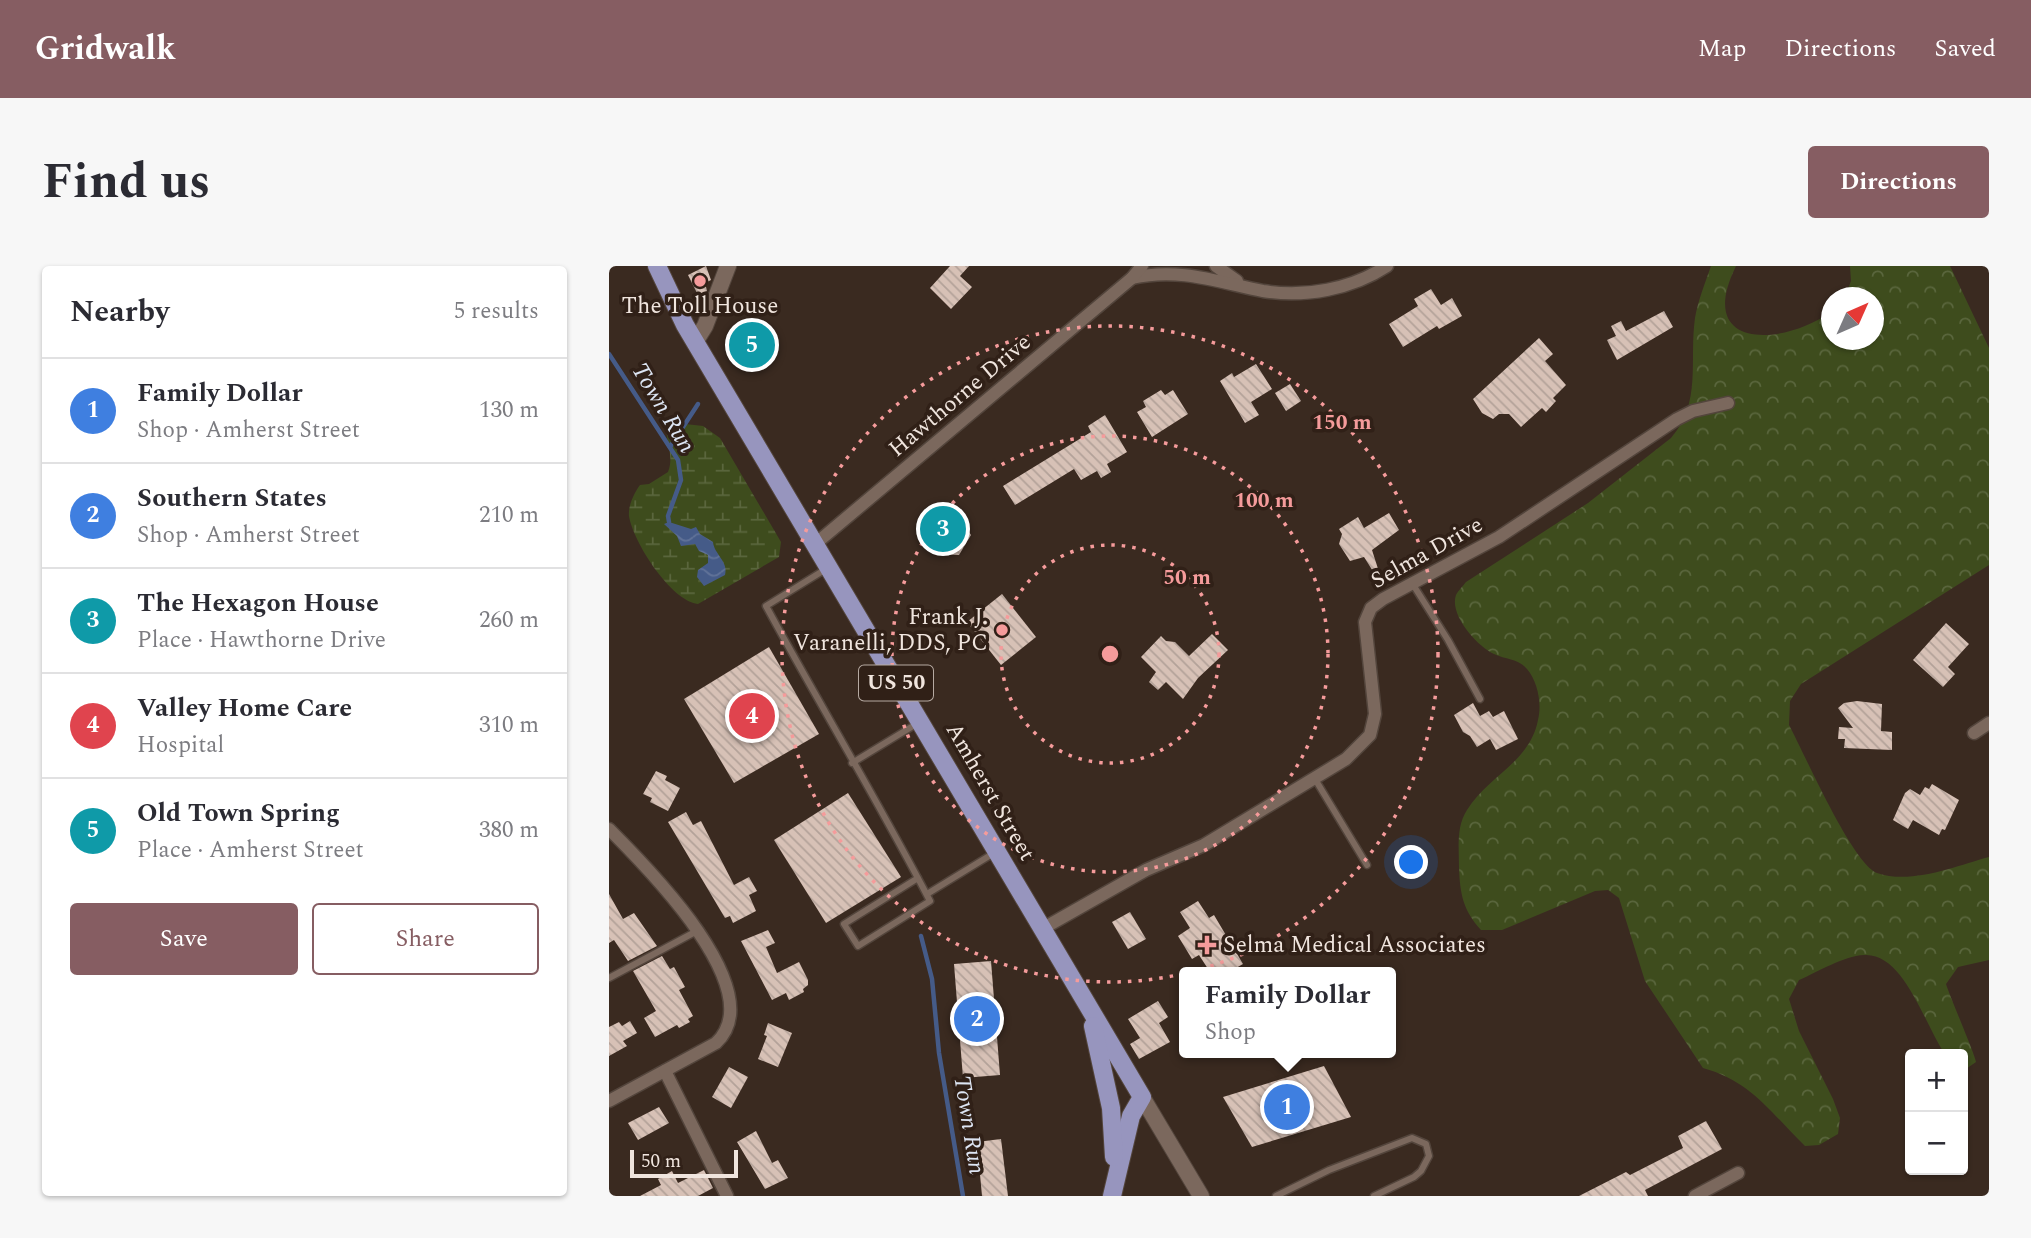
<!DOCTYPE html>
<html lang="en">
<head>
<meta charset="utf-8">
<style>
  body { margin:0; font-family:Spectral,serif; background:#f7f7f7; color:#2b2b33 }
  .controls { position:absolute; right:21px; bottom:21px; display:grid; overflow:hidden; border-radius:7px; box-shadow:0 2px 5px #0004 }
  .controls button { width:63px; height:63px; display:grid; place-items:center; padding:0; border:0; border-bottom:2px solid #e1e1e2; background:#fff; color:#2b2b33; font:35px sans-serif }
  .compass { position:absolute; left:1212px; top:21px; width:63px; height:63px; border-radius:50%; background:#fff; box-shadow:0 2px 5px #0004; rotate:45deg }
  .scale { position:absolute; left:21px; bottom:18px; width:108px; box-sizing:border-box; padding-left:7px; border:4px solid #f0e5de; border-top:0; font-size:19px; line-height:24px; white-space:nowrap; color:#f0e5de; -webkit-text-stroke:5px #302017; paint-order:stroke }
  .you { position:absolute; left:803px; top:597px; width:24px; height:24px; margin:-18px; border:5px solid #fff; border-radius:50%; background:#1a73e8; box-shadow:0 0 0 10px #1a73e833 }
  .badge { display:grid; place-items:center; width:46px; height:46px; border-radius:50%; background:#865d62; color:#fff; font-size:23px; font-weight:700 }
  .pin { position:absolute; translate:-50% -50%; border:4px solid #fff; box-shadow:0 2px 7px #0006 }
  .popup { position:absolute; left:570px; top:701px; width:217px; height:91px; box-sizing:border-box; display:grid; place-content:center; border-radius:7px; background:#fff; filter:drop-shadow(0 2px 5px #0005); font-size:23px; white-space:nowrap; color:#7c7c81 }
  .popup b { font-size:26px; color:#2b2b33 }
  .popup::after { content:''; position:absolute; left:50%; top:100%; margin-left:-14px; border:14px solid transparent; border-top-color:#fff }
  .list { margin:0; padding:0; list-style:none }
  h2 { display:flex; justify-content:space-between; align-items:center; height:91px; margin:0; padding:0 28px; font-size:30px }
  h2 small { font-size:23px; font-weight:400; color:#7c7c81 }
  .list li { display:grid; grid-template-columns:46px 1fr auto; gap:21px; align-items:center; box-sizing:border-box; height:105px; padding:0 28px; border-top:2px solid #e1e1e2 }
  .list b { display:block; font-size:26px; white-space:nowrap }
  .list p { margin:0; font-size:23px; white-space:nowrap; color:#7c7c81 }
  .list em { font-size:23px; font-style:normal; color:#7c7c81 }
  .actions { display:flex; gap:14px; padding:21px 28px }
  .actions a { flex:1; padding:16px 0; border:2px solid #865d62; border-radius:7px; text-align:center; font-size:24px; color:#865d62 }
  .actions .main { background:#865d62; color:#fff }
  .map { position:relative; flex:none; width:1380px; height:930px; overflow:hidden; border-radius:7px }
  header { display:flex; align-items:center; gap:42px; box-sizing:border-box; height:98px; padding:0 35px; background:#865d62; color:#fff }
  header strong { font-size:33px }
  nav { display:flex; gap:38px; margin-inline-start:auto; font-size:24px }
  .intro { display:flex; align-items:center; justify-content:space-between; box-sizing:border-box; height:168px; padding:0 42px }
  h1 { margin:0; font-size:49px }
  .button { padding:18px 32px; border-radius:7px; background:#865d62; color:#fff; font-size:24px; font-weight:700 }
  main { display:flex; gap:42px; padding:0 42px }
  aside { flex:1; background:#fff; border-radius:7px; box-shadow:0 2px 5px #0004 }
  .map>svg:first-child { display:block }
  .forest { fill:url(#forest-crowns) }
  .wetland { fill:url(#wetland-marsh) }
  .water { fill:url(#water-waves) }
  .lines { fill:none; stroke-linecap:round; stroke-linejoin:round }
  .stream { stroke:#455b88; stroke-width:4.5 }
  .building { fill:url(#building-back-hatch) }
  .service-casing { stroke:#53453c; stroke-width:9 }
  .minor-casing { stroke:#53453c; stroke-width:15 }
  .tertiary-casing { stroke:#53453c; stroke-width:18 }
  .primary-casing { stroke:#53453c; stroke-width:20 }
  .service { stroke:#7b685d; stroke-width:6 }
  .minor { stroke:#7b685d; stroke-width:12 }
  .tertiary { stroke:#7b685d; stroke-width:16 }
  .primary { stroke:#9795be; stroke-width:18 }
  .ring { fill:none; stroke:#f59b9b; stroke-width:3.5; stroke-dasharray:3.5 7 }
  .poi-dot { fill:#f59b9b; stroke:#302017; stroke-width:2.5 }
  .labels { text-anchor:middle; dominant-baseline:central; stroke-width:7; stroke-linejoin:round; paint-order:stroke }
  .shield { fill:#302017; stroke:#b6aaa2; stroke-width:2 }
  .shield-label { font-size:21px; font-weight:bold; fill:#f0e5de }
  .poi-label { font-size:23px; fill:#f0e5de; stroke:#302017 }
  .street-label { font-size:23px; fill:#f0e5de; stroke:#302017 }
  .water-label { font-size:24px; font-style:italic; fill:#dde5f3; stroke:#302017 }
  .centre { fill:#f59b9b; stroke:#302017; stroke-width:3.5 }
  .ring-label { font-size:21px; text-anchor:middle; font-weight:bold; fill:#f59b9b; stroke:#302017; stroke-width:7; stroke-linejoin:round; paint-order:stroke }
</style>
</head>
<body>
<header>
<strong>Gridwalk</strong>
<nav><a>Map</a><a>Directions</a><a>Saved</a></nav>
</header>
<div class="intro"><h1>Find us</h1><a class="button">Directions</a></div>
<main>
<aside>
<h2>Nearby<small>5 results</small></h2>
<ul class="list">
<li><span class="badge" style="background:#3f7fe0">1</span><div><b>Family Dollar</b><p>Shop · Amherst Street</p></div><em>130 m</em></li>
<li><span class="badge" style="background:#3f7fe0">2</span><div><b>Southern States</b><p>Shop · Amherst Street</p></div><em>210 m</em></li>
<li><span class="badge" style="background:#0f9aa8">3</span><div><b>The Hexagon House</b><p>Place · Hawthorne Drive</p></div><em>260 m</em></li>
<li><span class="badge" style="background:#e0444e">4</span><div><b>Valley Home Care</b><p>Hospital</p></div><em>310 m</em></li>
<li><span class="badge" style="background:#0f9aa8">5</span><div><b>Old Town Spring</b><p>Place · Amherst Street</p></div><em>380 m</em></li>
</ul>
<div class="actions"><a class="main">Save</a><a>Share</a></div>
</aside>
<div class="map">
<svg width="1380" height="930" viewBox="0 0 1380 930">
  <defs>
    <pattern id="forest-crowns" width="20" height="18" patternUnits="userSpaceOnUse" patternTransform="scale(1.75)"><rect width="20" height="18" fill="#3e4c1d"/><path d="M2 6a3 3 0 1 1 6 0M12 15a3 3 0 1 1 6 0" fill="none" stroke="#5a663d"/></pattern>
    <pattern id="wetland-marsh" width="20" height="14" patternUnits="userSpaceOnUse" patternTransform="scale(1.75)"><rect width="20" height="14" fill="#3e4c1d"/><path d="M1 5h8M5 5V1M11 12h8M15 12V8" fill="none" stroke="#5a663d"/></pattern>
    <pattern id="water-waves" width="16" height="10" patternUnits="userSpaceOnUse" patternTransform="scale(1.75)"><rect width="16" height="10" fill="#455b88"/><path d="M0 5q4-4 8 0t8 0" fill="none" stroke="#607298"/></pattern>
    <pattern id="building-back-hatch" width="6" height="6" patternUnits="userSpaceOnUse" patternTransform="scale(1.75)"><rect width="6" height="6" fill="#d7c1b6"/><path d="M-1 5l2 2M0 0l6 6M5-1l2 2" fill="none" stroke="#b3a299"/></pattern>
  </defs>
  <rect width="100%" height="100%" fill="#3a2a20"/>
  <path class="forest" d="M1102,0H1127C1085,85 1174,80 1222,46L1223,74H1265V32L1236,31L1242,15L1241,0H1341L1380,82V299L1192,418L1181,435L1180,459C1195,487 1243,597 1268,607C1302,619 1347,600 1380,591V694L1349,701L1337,718C1341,731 1367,791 1367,796L1354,805V788H1336C1316,760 1295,686 1255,689C1234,690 1209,706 1190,714L1180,733L1190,765L1224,833L1231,852L1229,868L1210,879L1196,880C1162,847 1142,815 1094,802L1036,715L1010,632L999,624L986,625L893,664H872C854,644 851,628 850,601C850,582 847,561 858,544C879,510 921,496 929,454C933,438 929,416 918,403C909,392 897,394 885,388C868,380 840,349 847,329C849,325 854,320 857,316L979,237L1062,172C1093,137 1080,95 1086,52C1089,35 1096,17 1102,0Z"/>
  <path class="wetland" d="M58,156L94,160L111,172L172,276L170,291L89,338C62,335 24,276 20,250C19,240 25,227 31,219L40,218L59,206C66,188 55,175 58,156Z"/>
  <path class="water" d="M60,256L82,263L87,261L91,268L104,276C105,288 120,296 116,309L95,320L88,311L89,304L99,297V289L90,285L86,278L72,280L68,270L55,258Z"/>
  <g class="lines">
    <g class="stream">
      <polyline points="0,88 69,194 72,214 59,250 60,256"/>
      <polyline points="125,96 138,84"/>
      <polyline points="61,181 89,138"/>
      <polyline points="312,670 323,713 330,787 354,930"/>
    </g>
  </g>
  <g class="building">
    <polygon points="97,0 102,14 96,17 98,25 89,29 79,9"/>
    <polygon points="341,0 360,0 351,10 363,21 342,43 321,22"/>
    <polygon points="822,23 832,39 843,32 853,50 830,63 828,60 794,81 780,58 809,40 805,33"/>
    <polygon points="1055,45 1064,61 1008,94 998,74 1007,70 1002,60 1012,55 1017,65"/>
    <polygon points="930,72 944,88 936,95 957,119 944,132 947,135 937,146 933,142 912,161 900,148 890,148 884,153 873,147 864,133"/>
    <polygon points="647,98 663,123 642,136 650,149 636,157 611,115 623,107 625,111"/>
    <polygon points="681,118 692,135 677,145 666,127"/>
    <polygon points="552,124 556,129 564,124 579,148 543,171 528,146 537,141 534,135"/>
    <polygon points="496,149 518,186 498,198 502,206 492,212 488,205 472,214 465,203 406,239 394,220 482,166 479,160"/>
    <polygon points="780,247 790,264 763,284 771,309 767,310 755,291 741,295 730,278 733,268 730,263 749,251 755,262"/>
    <polygon points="333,258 355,258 362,269 350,289 327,288 320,276 328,273 326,267"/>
    <polygon points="393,328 427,371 392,399 358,356"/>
    <polygon points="1337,357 1360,378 1339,401 1346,408 1334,421 1304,394"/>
    <polygon points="603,368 619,384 589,412 574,433 557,416 549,424 540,416 547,406 532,391 552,370 557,375 566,376 580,390"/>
    <polygon points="160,381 210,468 125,517 75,433"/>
    <polygon points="1248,435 1273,438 1272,465 1283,466 1283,484 1235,482 1236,473 1229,473 1230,461 1244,462 1229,442 1235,437"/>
    <polygon points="864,437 871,450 880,445 884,451 895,445 909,473 887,484 881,473 868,481 861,470 854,466 845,449"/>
    <polygon points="47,505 58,510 56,514 71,522 59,545 41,536 43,532 34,528"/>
    <polygon points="1323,518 1350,534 1336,564 1333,563 1330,569 1304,554 1299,563 1284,554 1296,527 1301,523 1311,529 1316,521 1320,523"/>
    <polygon points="239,527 292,611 217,657 165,574"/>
    <polygon points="77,546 84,559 92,555 125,619 140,611 148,625 140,629 147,645 124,657 121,650 116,652 59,556"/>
    <polygon points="0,628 14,653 25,647 48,680 19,695 5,674 0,677"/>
    <polygon points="589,635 600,652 605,649 634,698 620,706 601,706 590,689 583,693 569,670 581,662 571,646"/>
    <polygon points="521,646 537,673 519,683 503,656"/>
    <polygon points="159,664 166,677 157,681 168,707 190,696 199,714 199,719 194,723 195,726 180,734 177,727 163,734 132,675"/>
    <polygon points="53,690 61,703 65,701 76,721 70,724 84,750 79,753 81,756 70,762 68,759 46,771 35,752 47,745 24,705"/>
    <polygon points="382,695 391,809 354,812 345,698"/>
    <polygon points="549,735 559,751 550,757 561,776 530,793 521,778 531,772 519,753"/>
    <polygon points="21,755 28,767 14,775 18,780 0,790 0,761 10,756 13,760"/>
    <polygon points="159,757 183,767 169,801 149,793 158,770 155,769"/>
    <polygon points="715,800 742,851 643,881 614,831"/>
    <polygon points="120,801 139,811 122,842 103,831"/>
    <polygon points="50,841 60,857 29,874 19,857"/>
    <polygon points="1097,855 1113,883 1036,924 1039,930 970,930 1017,906 1021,909 1074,882 1069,870"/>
    <polygon points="147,865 163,897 169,894 179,912 156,923 128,876"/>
    <polygon points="392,873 399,930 373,930 368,876"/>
    <polygon points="95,904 104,922 89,930 31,930 52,919 49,913 63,905 69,917"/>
  </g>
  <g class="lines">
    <defs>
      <g id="service">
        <path d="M217,303L157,340C211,439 269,535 321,635L249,680L235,658L309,612"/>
        <polyline points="803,317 839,374 871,433"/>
        <polyline points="243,497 309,457"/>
        <polyline points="706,513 758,599"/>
        <polyline points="318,628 385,587"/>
        <polyline points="0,712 88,665"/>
        <polyline points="667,930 720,904 803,872 817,878 820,890 812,905 805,911 765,930"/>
      </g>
      <g id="minor">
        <polyline points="607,0 628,15"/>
        <path d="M523,12C570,1 609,16 654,25C696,32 743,23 778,0"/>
        <polyline points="205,279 523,12 533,0"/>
        <polyline points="1365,467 1380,457"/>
        <path d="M0,563C37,600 163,725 107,777L0,835"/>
        <polyline points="433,663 537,604 595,579 737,493 761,469 766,448 756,356 762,342 774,333 890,271 1068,153 1084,145 1119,137"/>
        <polyline points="56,805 118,930"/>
        <polyline points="1086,930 1129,907"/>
      </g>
      <g id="tertiary">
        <polyline points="86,76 96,60 119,0"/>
        <polyline points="533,831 592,930"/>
      </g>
      <g id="primary">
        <polyline points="48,0 76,59 533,831 522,850 503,930"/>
        <polyline points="484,760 502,842 505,891"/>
      </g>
    </defs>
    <use href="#service" class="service-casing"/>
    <use href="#minor" class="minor-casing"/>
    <use href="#tertiary" class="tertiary-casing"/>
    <use href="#primary" class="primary-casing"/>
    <use href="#service" class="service"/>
    <use href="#minor" class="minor"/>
    <use href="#tertiary" class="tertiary"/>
    <use href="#primary" class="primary"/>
  </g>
  <g class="ring">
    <circle cx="501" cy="388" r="109"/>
    <circle cx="501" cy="388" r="218"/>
    <circle cx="501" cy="388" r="328"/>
  </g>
  <g class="poi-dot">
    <circle cx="91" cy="15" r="7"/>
    <circle cx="393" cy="364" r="7"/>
    <path d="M594.5 668.5h7v7h7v7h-7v7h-7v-7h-7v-7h7z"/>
  </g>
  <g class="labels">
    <rect class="shield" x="250" y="399.5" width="74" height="35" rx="5"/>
    <g class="shield-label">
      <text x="287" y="417">US 50</text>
    </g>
    <g class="poi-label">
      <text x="91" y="40">The Toll House</text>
      <text x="379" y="351" text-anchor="end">Frank J.<tspan x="379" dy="26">Varanelli, DDS, PC</tspan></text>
      <text x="614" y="679" text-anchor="start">Selma Medical Associates</text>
    </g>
    <g class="street-label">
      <text transform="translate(351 130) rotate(-40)">Hawthorne Drive</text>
      <text transform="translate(818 287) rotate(-29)">Selma Drive</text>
      <text transform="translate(381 526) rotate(60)">Amherst Street</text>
    </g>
    <g class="water-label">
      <text transform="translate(54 142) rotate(59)">Town Run</text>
      <text transform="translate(360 859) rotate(81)">Town Run</text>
    </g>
  </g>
  <circle cx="501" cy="388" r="10" class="centre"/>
  <g class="ring-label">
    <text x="733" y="163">150 m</text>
    <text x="655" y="241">100 m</text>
    <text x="578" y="318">50 m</text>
  </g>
</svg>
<div class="controls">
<button>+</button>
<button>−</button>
</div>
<svg class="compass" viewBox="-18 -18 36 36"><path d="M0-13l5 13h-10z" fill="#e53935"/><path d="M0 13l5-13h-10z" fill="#7c7c81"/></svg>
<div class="scale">50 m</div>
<div class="you"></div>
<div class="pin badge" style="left:678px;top:841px;background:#3f7fe0">1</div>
<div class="popup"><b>Family Dollar</b>Shop</div>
<div class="pin badge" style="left:368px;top:753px;background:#3f7fe0">2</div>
<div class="pin badge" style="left:334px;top:263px;background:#0f9aa8">3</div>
<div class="pin badge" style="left:143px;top:450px;background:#e0444e">4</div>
<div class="pin badge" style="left:143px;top:79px;background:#0f9aa8">5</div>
</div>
</main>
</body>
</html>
